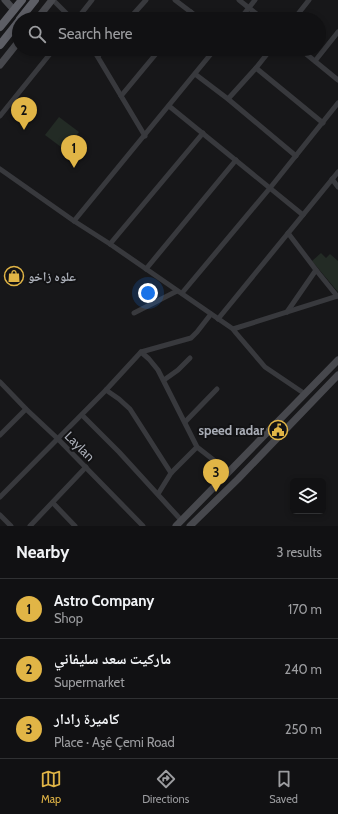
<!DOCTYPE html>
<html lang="en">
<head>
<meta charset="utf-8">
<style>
  body { margin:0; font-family:Cabin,"Noto Naskh Arabic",sans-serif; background:#1e1f21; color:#f1f3f6 }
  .controls { position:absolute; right:12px; bottom:12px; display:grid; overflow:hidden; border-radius:6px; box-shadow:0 2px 6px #0003 }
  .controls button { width:36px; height:36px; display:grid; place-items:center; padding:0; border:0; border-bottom:1px solid #303133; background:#111113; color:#f1f3f6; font:20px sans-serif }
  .you { position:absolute; left:148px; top:293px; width:14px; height:14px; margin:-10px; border:3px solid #fff; border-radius:50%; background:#1a73e8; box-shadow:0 0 0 6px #1a73e833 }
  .badge { display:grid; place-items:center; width:26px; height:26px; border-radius:50%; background:#e1b546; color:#111; font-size:13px; font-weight:700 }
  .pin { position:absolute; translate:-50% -33px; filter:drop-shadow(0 1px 2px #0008) }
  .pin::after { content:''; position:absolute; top:21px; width:14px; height:12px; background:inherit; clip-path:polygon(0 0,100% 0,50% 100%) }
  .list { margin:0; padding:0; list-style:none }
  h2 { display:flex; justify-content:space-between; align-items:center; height:52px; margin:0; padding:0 16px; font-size:17px }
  h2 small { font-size:13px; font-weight:400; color:#9c9da0 }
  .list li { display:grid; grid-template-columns:26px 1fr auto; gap:12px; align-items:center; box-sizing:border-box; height:60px; padding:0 16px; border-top:1px solid #303133 }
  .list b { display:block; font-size:15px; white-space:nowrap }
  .list p { margin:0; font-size:13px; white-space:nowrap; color:#9c9da0 }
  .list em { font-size:13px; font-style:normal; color:#9c9da0 }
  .icon { flex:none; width:22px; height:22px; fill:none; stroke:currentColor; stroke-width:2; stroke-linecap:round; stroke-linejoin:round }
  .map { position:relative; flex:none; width:338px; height:526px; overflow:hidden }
  .search { position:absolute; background:#111113; box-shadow:0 2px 6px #0003; left:12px; right:12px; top:12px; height:44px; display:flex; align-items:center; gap:10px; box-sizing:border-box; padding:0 14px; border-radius:22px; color:#9c9da0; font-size:15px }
  .sheet { height:232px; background:#111113 }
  nav { display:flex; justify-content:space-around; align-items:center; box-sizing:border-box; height:56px; border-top:1px solid #303133; background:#111113; font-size:11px; color:#9c9da0 }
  nav a { display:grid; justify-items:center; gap:2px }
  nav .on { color:#e1b546 }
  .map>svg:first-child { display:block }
  .green { fill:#232b25 }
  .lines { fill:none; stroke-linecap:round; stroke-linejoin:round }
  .minor { stroke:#38393d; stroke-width:5 }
  .secondary { stroke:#47484d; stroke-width:7 }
  .trunk { stroke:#5d5e65; stroke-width:8 }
  .labels { text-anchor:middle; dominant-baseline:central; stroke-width:4; stroke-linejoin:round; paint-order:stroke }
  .poi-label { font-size:13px; font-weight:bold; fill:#aaaeb7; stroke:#121214; text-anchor:start }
  .street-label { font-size:13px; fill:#aaaeb7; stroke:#121214 }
</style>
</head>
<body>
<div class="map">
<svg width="338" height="526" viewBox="0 0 338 526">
  <rect width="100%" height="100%" fill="#171719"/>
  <g class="green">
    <polygon points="59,117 79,132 65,150 45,135"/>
    <polygon points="321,253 326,258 330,254 338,261 338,292 312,261"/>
  </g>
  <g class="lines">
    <g class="minor">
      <polyline points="53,0 72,19"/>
      <polyline points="175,0 200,19"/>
      <polyline points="239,0 263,19"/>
      <polyline points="77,19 92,0"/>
      <polyline points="129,19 146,0"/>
      <polyline points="185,19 191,12"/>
      <polyline points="240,19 255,0"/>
      <polyline points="294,19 309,0"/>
      <polyline points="93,49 145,136"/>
      <polyline points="300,49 338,80"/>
      <polyline points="98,56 104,49"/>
      <polyline points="315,61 338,32"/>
      <polyline points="256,68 323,123"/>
      <polyline points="195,74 228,99 296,156"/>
      <polyline points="121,96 160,49"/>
      <polyline points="228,99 256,68 271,49"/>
      <polyline points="169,106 303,215"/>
      <polyline points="0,116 54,49"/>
      <polyline points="0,169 74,221 110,244 233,329 236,333 265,367 305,394"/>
      <polyline points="332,179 338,187"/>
      <polyline points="74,221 215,49"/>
      <polyline points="288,233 316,270 337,296"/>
      <polyline points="110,244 203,133"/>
      <polyline points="146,269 236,160"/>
      <polyline points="182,293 270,188 338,103"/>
      <polyline points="287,312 316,270"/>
      <polyline points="134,313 177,291"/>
      <polyline points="218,319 338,172"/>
      <polyline points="233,329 338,296"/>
      <polyline points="141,352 149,359 158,370 197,447 229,472"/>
      <polyline points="164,380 178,370 190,358"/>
      <polyline points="0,382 26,409 58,439 143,526"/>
      <polyline points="106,390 119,399 130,409 171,473"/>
      <polyline points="82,415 119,452 182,521"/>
      <polyline points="185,422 217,389"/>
      <polyline points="0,435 26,409"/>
      <polyline points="158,494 171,473 197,447"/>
      <polyline points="0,497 106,390 141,352 191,338 197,332 211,314"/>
      <polyline points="53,503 75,526"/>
      <polyline points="0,515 11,526"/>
      <polyline points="30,526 86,467"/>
    </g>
    <g class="secondary">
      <polyline points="5,0 14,10"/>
      <polyline points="37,19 52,0"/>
      <polyline points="0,65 19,41"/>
      <polyline points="176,526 338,360"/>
      <polyline points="190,526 238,479 338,375"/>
    </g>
    <g class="trunk">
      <polyline points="20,19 35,0"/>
      <polyline points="0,27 22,0"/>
      <polyline points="0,45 19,21"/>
    </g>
  </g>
  <defs>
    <symbol id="shop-ring" viewBox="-11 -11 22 22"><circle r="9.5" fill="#121214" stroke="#e1b546" stroke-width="1.5"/><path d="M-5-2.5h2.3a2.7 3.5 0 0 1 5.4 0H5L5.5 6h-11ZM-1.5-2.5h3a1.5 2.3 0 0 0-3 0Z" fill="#e1b546"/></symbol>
    <symbol id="civic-ring" viewBox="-11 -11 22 22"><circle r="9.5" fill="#121214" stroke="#e1b546" stroke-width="1.5"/><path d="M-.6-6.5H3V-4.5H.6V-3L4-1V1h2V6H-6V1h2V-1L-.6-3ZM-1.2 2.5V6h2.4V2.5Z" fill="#e1b546"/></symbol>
  </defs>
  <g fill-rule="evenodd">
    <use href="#shop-ring" x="3" y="265" width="22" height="22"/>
    <use href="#civic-ring" x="267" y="419" width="22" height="22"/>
  </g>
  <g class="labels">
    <g class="poi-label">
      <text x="28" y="276">علوه زاخو</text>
      <text x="264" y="430" text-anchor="end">speed radar</text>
    </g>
    <g class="street-label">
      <text transform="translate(80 446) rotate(45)">Laylan</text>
    </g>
  </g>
</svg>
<div class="controls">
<button><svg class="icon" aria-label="layers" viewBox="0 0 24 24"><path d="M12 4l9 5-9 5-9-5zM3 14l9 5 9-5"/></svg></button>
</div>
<div class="you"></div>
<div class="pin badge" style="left:74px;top:168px">1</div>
<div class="pin badge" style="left:24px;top:130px">2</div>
<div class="pin badge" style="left:216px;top:492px">3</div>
<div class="search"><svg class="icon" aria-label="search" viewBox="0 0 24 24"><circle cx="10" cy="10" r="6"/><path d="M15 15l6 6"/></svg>Search here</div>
</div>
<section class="sheet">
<h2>Nearby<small>3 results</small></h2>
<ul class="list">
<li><span class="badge">1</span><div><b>Astro Company</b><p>Shop</p></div><em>170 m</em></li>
<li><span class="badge">2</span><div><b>ماركيت سعد سليفاني</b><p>Supermarket</p></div><em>240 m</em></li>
<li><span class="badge">3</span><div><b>كاميرة رادار</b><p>Place · Aşê Çemi Road</p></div><em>250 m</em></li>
</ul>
</section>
<nav>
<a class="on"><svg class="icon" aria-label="map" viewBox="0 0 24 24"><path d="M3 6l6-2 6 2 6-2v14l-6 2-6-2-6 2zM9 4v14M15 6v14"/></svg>Map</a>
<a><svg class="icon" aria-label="directions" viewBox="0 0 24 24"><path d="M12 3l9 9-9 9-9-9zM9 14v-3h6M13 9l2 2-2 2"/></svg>Directions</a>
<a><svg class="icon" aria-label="saved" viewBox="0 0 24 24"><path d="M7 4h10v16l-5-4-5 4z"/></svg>Saved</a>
</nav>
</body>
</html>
